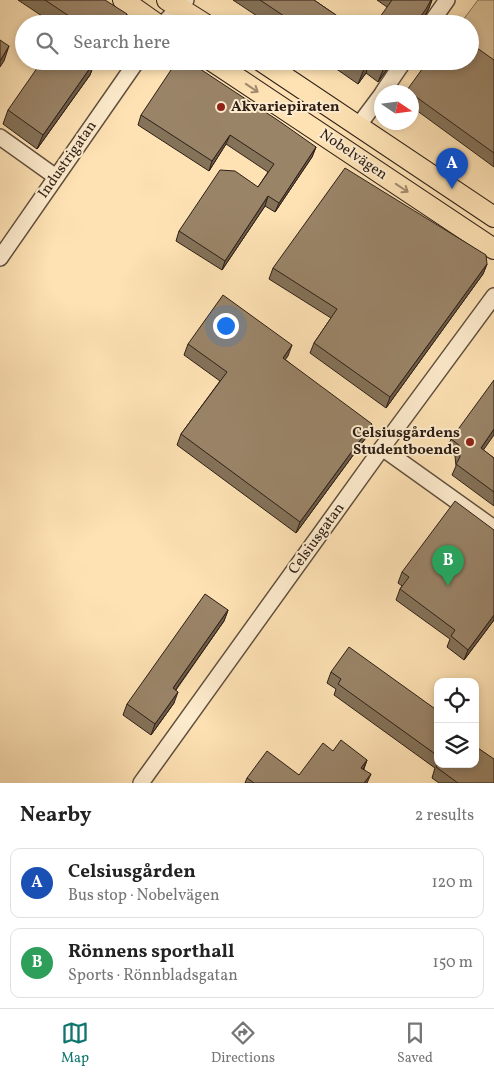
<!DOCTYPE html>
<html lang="en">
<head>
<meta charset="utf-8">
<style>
  body { margin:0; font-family:Vollkorn,serif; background:#f6f6f6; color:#222 }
  .controls { position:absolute; right:15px; bottom:15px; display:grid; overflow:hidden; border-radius:10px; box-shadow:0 2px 8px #0003 }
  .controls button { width:45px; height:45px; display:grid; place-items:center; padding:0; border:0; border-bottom:1px solid #e0e0e0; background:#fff; color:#222; font:25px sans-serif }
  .compass { position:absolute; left:374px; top:85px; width:45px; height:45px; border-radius:50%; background:#fff; box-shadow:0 2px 8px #0003; rotate:103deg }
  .you { position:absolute; left:225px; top:325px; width:18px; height:18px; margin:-12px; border:4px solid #fff; border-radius:50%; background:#1a73e8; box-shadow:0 0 0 8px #1a73e833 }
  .badge { display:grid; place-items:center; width:32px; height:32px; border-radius:50%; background:#0f766e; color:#fff; font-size:16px; font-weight:700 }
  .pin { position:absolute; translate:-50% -41px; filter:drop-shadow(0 1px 2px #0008) }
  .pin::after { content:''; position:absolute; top:26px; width:18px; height:15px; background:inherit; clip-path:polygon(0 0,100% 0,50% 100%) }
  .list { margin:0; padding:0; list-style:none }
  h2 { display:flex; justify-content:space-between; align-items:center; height:65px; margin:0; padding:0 20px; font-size:21px }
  h2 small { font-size:16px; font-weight:400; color:#767676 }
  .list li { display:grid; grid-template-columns:32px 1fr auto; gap:15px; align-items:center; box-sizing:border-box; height:70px; margin:0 10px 10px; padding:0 10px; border:1px solid #e0e0e0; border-radius:10px }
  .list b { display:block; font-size:19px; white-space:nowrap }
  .list p { margin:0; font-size:16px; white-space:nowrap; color:#767676 }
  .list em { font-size:16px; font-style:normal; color:#767676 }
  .icon { flex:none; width:28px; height:28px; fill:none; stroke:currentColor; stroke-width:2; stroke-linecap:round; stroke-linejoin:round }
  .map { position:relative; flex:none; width:494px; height:783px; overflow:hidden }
  .search { position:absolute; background:#fff; box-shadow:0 2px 8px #0003; left:15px; right:15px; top:15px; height:55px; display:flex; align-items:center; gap:12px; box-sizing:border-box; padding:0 18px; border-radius:28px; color:#767676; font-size:19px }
  .sheet { height:225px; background:#fff }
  nav { display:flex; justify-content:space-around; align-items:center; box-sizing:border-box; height:70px; border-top:1px solid #e0e0e0; background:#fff; font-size:14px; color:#767676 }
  nav a { display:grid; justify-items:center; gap:2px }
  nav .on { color:#0f766e }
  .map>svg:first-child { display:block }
  .green { fill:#dac199; stroke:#847058 }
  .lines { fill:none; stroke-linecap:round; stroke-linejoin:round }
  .minor-casing { stroke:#61503e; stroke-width:18 }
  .major-casing { stroke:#2d1f16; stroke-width:22 }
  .minor { stroke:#feecce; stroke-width:15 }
  .major { stroke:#fee2b4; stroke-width:20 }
  .wall { fill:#847259; stroke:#2d1f16 }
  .shaded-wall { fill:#6c5c49; stroke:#2d1f16 }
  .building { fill:#9a8468; stroke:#2d1f16 }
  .oneway { stroke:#a08a6d }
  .poi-dot { fill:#8f2418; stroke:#feecce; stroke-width:2 }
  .labels { text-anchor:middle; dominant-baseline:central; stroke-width:4; stroke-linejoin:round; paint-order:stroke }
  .poi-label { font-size:15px; font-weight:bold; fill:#2d1f16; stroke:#feecce; text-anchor:start }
  .street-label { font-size:15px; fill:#2d1f16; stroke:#feecce }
</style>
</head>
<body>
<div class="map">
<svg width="494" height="783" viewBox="0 0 494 783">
  <rect width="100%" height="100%" fill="#fee2b4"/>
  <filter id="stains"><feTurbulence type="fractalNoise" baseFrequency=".004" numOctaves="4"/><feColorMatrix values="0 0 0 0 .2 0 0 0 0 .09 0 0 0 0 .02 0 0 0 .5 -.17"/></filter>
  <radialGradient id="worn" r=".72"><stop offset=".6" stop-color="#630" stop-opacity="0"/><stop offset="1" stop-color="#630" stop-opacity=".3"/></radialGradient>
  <polygon class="green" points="478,0 494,0 494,73 470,57 470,24 460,24"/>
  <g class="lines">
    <defs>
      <g id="minor">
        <polyline points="163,24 186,0"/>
        <polyline points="430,24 447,0"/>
        <polyline points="383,92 404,61"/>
        <polyline points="358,126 382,94"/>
        <polyline points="0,137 56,177"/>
        <polyline points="0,258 137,61"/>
        <polyline points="382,448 494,528"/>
        <polyline points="141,783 382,448 494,296"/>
      </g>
      <g id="major">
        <polyline points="123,0 157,24"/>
        <polyline points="167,0 205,24"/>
        <polyline points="212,61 494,249"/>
        <polyline points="261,61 494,217"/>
      </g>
    </defs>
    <use href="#minor" class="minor-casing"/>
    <use href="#major" class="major-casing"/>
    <use href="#minor" class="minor"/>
    <use href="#major" class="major"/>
  </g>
  <g class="wall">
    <polygon points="18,0 105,0 123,24 54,24"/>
    <polygon points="233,0 314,0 349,24 269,24"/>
    <polygon points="377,0 432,0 429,8 421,24 387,7"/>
    <polygon points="494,60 494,167 412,107 412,92 406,92 407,90"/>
    <polygon points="95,61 90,75 37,149 3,124 8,110"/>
    <polygon points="325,61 393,61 378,82 366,73 358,84"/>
    <polygon points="141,115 316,147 312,157 275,212 265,206 222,270 176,241 179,231 258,187 268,172 226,144 209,171 138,125"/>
    <polygon points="487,264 483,274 386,408 310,353 314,343 331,318 269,279 273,268"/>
    <polygon points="188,344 288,356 285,359 368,435 296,533 177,445 181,434 220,381 184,355"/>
    <polygon points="451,439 483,450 494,458 494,506 452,475 456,466 455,456 447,450"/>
    <polygon points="402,572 494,620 464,660 447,647 450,639 396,600 400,589 402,586 398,583"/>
    <polygon points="228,610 224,621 176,690 174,703 151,735 123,715 127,704"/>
    <polygon points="331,672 438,711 438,764 494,783 439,783 432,778 435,768 334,695 336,689 327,683"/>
    <polygon points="333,751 367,760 364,769 367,783 245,783 247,778 299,775"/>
  </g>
  <g class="shaded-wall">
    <polygon points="431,0 432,0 429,8 421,24 415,24"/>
    <polygon points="127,14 123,24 121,24"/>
    <polygon points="9,46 4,61 0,67 0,61"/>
    <polygon points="95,61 90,75 37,149 43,135"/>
    <polygon points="369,61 370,61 366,73 358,84 364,69"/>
    <polygon points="388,61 393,61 378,82 384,68"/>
    <polygon points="230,135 226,144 209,171 212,161"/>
    <polygon points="316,147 312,157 275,212 279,203"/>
    <polygon points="268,196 265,206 222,270 225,261"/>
    <polygon points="487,264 483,274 386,408 390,397"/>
    <polygon points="292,345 288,356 279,368 283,358"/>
    <polygon points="372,424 368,435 296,533 300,522"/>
    <polygon points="494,429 494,435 477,459 481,448"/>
    <polygon points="228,610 224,621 169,699 173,688"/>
    <polygon points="494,615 494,620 464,660 468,650"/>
    <polygon points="178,692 174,703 151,735 155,724"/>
    <polygon points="367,760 363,770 361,768"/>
    <polygon points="371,774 367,783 364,783"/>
  </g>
  <g class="building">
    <polygon points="45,0 105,0 127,14 121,24 81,24"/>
    <polygon points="260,0 314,0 349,24 296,24"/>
    <polygon points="392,0 431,0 426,9 415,24 375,24"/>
    <polygon points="0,40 9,46 0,61"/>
    <polygon points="470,43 494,60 494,153 412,94 412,92 410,92 407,90 428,61 470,61"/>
    <polygon points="42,61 95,61 43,135 8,110"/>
    <polygon points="177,61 188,61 279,121 316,147 279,203 268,196 225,261 179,231 220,170 235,171 258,187 274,164 230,135 212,161 141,115"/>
    <polygon points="352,61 369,61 364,69"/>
    <polygon points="375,61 388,61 384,68"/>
    <polygon points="345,168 486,255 487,264 390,397 314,343 337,309 273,268"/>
    <polygon points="223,295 292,345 283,358 372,424 300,522 181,434 227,372 188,344"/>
    <polygon points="494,380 494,429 481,448 494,458 494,492 456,464 460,457 459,445 451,439"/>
    <polygon points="455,501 494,530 494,615 468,650 451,636 455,630 400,589 409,577 402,572"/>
    <polygon points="205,594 228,610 173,688 178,692 155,724 127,704"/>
    <polygon points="349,647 438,711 438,756 338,684 341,679 331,672"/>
    <polygon points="341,740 367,760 361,768 371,774 364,783 254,783 247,778 267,751 299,775 323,743 333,751"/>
    <polygon points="475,746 494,759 494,783 458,783 436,767 438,764 475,764"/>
  </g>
  <defs><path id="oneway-shaft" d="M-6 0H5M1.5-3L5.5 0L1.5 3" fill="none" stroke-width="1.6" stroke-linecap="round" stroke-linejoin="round" transform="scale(1.25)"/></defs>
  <g class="oneway">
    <use href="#oneway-shaft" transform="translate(252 88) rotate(34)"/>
    <use href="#oneway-shaft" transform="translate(402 188) rotate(34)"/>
  </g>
  <g class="poi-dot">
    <circle cx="221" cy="107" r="5"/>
    <circle cx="470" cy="442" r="5"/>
  </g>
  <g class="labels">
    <g class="poi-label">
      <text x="231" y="107">Akvariepiraten</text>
      <text x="460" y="433" text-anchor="end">Celsiusgårdens<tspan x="460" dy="17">Studentboende</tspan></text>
    </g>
    <g class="street-label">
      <text transform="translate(353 155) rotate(34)">Nobelvägen</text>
      <text transform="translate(68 160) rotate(-55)">Industrigatan</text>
      <text transform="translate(317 539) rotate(-54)">Celsiusgatan</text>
    </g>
  </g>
  <rect width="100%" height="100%" filter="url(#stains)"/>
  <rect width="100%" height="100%" fill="url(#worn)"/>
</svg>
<div class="controls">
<button><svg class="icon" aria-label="locate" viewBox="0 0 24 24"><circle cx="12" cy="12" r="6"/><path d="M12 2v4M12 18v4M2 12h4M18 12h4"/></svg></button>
<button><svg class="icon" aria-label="layers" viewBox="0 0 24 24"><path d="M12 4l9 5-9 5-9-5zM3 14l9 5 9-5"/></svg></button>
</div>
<svg class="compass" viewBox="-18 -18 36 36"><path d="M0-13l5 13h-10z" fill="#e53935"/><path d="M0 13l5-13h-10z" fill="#767676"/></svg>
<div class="you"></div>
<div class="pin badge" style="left:452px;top:189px;background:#1a4fb4">A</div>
<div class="pin badge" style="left:448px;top:586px;background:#2e9e5b">B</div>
<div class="search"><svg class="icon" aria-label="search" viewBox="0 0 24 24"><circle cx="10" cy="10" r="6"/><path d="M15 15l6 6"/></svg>Search here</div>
</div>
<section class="sheet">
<h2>Nearby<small>2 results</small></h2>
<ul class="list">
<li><span class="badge" style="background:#1a4fb4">A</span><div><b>Celsiusgården</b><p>Bus stop · Nobelvägen</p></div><em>120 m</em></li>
<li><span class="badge" style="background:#2e9e5b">B</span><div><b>Rönnens sporthall</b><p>Sports · Rönnbladsgatan</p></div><em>150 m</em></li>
</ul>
</section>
<nav>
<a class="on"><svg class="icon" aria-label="map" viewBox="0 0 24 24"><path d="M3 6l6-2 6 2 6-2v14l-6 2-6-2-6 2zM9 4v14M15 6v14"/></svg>Map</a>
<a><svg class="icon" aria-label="directions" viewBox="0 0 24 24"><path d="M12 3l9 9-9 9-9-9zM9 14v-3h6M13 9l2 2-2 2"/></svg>Directions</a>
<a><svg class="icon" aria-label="saved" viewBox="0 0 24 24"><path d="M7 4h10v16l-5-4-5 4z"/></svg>Saved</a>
</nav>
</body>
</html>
